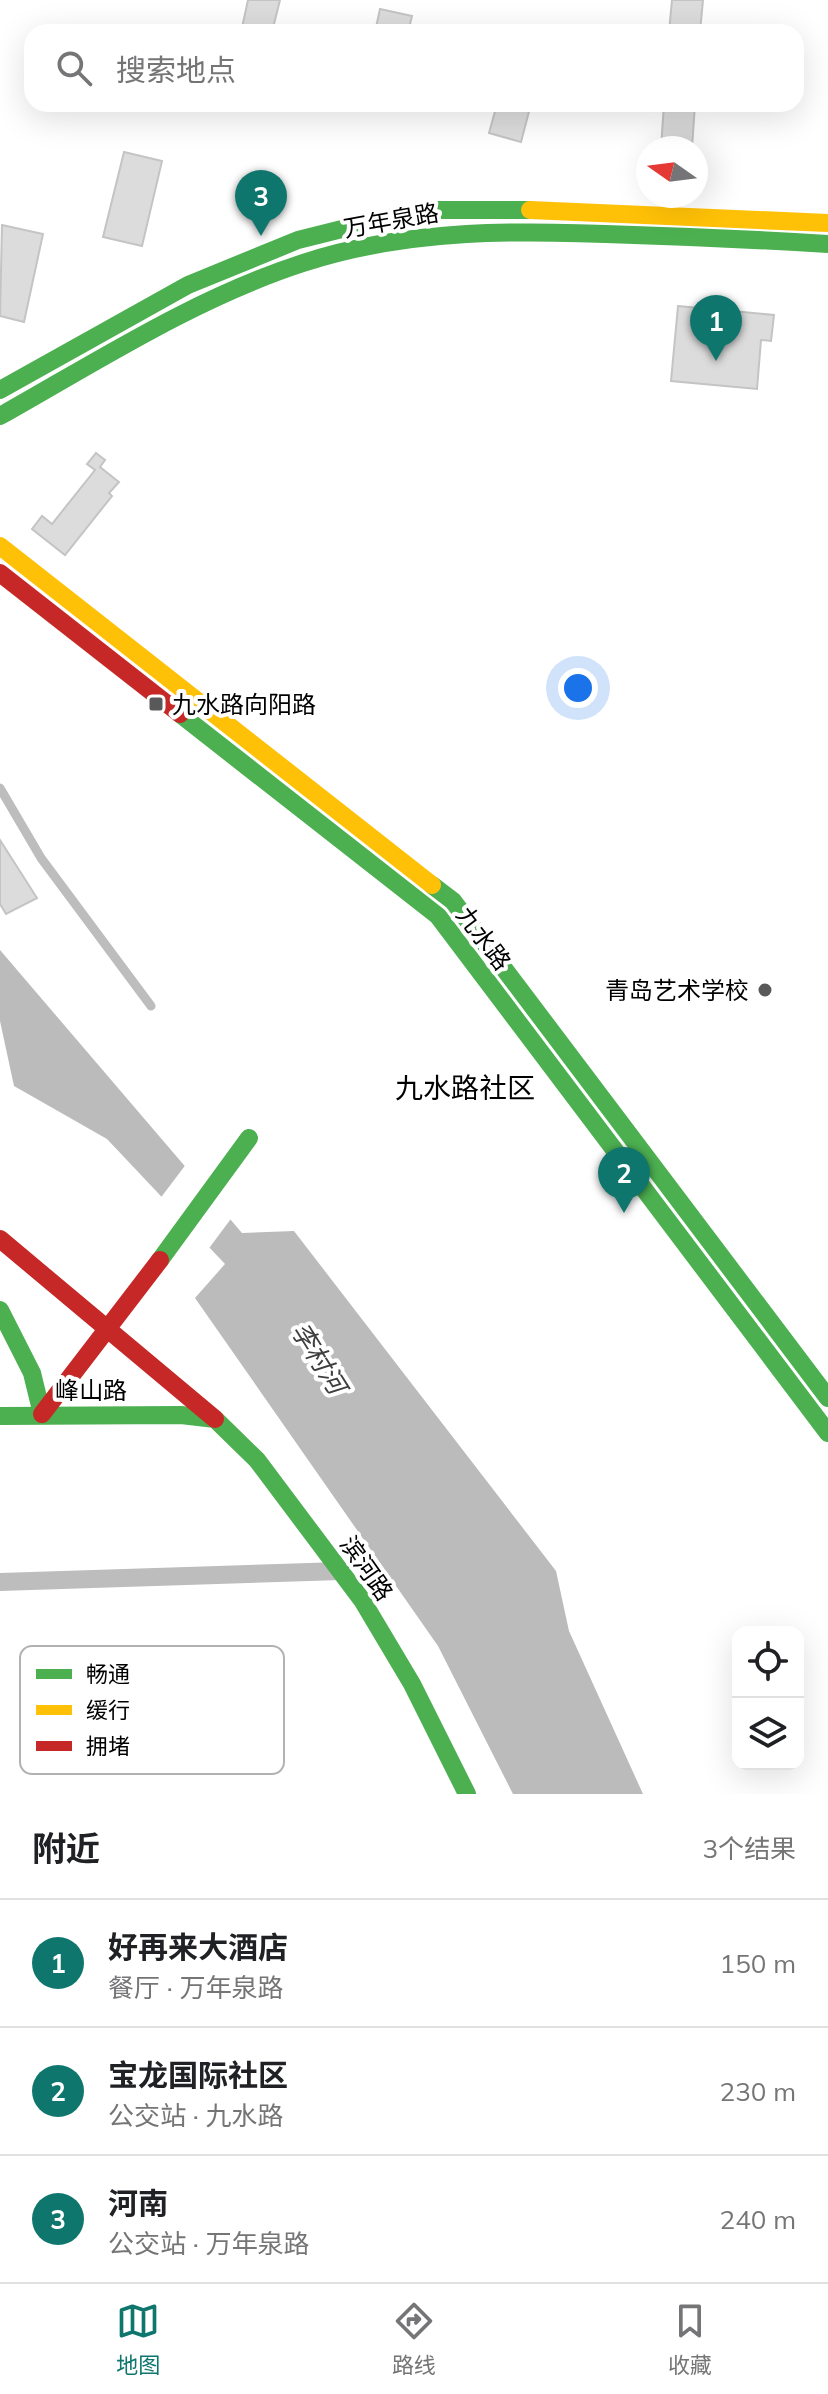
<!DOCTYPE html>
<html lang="zh">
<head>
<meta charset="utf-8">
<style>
  body { margin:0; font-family:Mulish,"Noto Sans SC",sans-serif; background:#f6f6f6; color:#202124 }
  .controls { position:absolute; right:24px; bottom:24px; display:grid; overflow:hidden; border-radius:16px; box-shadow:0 8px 32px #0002 }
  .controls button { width:72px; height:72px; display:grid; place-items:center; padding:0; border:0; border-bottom:2px solid #e0e0e0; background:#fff; color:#202124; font:40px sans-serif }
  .compass { position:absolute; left:636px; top:136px; width:72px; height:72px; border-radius:50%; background:#fff; box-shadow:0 8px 32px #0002; rotate:284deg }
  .you { position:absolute; left:578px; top:688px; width:28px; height:28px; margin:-20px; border:6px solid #fff; border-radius:50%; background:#1a73e8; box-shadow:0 0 0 12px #1a73e833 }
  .badge { display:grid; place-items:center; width:52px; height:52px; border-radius:50%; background:#0f766e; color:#fff; font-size:26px; font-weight:700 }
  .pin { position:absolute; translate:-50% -66px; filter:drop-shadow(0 2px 4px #0008) }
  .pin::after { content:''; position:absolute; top:42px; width:28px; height:24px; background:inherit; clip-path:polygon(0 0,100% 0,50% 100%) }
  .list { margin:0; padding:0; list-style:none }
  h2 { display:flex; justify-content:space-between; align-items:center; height:104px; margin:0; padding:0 32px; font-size:34px }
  h2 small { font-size:26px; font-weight:400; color:#757577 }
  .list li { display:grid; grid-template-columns:52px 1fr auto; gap:24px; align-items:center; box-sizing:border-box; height:128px; padding:0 32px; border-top:2px solid #e0e0e0 }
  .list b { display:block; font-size:30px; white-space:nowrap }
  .list p { margin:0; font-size:26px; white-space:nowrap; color:#757577 }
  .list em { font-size:26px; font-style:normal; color:#757577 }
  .icon { flex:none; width:44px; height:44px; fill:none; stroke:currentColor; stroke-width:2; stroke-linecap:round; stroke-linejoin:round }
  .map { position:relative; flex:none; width:828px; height:1794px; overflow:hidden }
  .search { position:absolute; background:#fff; box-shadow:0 8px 32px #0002; left:24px; right:24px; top:24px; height:88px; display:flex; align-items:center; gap:20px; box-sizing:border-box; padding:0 28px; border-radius:24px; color:#757577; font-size:30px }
  .sheet { height:488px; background:#fff }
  nav { display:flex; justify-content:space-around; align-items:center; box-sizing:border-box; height:112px; border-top:2px solid #e0e0e0; background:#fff; font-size:22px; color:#757577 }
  nav a { display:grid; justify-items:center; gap:4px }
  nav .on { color:#0f766e }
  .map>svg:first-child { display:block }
  .water { fill:#bbb }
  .pier { fill:#fff }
  .building { fill:#dcdcdc; stroke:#c4c4c4; stroke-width:2 }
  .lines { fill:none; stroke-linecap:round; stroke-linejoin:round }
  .lane { stroke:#bdbdbd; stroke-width:9 }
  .street { stroke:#bdbdbd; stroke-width:18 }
  .fast { stroke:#4caf50; stroke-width:18 }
  .slow { stroke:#ffc107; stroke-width:18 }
  .jam { stroke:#c62828; stroke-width:18 }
  .poi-dot { fill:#595959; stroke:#fff; stroke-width:3 }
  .labels { text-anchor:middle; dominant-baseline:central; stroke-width:8; stroke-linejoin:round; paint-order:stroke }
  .street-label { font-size:24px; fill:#000; stroke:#fff }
  .poi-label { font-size:24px; fill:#000; stroke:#fff; text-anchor:start }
  .water-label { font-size:26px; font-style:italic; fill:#3f3f3f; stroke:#fff }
  .quarter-label { font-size:28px; fill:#000; stroke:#fff }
  .key { fill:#fff; stroke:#b2b2b2; stroke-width:2 }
  .key-label { font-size:22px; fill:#000 }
</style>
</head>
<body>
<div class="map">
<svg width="828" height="1794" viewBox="0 0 828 1794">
  <rect width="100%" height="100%" fill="#fff"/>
  <polygon class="water" points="0,950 242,1233 294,1231 556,1571 569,1631 643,1794 513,1794 438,1646 195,1298 225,1264 107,1139 14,1086 0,1021"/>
  <polygon class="pier" points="187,1163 233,1216 207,1251 159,1200"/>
  <g class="building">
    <polygon points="248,0 280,0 272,32 241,32"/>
    <polygon points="672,0 703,0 700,32 669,32"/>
    <polygon points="380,9 412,16 408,32 375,32"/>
    <polygon points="497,104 531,104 521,142 489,133"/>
    <polygon points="664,104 695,104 692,148 661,148"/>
    <polygon points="124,152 162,161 142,246 103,237"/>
    <polygon points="2,225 43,234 24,322 0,316"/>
    <polygon points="678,306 774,315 771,341 761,340 757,389 671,381"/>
    <polygon points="96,453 105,460 100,467 119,482 109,493 112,496 65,555 32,529 42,516 52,524 95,470 87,464"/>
    <polygon points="0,840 37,898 6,914 0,904"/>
  </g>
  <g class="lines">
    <polyline class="lane" points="0,788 41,858 151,1006"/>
    <polyline class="street" points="0,1582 341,1571"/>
    <g class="fast">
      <polyline points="0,390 188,285 298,240 382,219 434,210 530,210"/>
      <path d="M0,416C98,361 195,298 303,263C410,228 522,230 634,235C699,237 763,240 828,244"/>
      <polyline points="180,714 438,916 828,1433"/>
      <polyline points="432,885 453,901 828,1398"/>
      <polyline points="160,1260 249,1138"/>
      <polyline points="0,1310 32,1373 42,1414"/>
      <polyline points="0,1416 181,1415 215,1419 257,1460 362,1600 412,1684 467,1794"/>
    </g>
    <g class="slow">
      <polyline points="530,210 828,223"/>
      <polyline points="0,546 432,885"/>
    </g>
    <g class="jam">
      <polyline points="0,573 180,714"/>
      <polyline points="0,1239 215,1419"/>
      <polyline points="42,1414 160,1260"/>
    </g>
  </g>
  <g class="poi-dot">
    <rect x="148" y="696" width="16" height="16" rx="4"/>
    <circle cx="765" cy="990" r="8"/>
  </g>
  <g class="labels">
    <g class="street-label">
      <text transform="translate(391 220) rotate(-10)">万年泉路</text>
      <text transform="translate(484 938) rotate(53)">九水路</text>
      <text x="91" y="1390">峰山路</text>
      <text transform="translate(367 1568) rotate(55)">滨河路</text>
    </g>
    <g class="poi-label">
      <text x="172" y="704">九水路向阳路</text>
      <text x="749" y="990" text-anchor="end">青岛艺术学校</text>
    </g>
    <g class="water-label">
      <text transform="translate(319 1358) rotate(58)">李村河</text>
    </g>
    <g class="quarter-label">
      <text x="465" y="1087">九水路社区</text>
    </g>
  </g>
  <rect x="20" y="1646" width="264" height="128" rx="12" class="key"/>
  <rect x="36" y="1669" width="36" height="10" fill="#4caf50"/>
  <rect x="36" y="1705" width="36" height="10" fill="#ffc107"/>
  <rect x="36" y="1741" width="36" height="10" fill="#c62828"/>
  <g class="key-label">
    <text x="86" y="1682">畅通</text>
    <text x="86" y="1718">缓行</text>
    <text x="86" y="1754">拥堵</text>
  </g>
</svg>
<div class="controls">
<button><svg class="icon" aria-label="locate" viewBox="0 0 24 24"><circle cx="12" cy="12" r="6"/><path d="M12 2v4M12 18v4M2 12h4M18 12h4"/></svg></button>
<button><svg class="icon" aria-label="layers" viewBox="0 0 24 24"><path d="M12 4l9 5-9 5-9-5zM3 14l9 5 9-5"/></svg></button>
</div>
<svg class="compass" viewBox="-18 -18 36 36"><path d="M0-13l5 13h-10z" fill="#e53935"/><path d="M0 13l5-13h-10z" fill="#757577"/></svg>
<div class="you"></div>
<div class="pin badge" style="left:716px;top:361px">1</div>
<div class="pin badge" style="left:624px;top:1213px">2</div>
<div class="pin badge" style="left:261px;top:236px">3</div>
<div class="search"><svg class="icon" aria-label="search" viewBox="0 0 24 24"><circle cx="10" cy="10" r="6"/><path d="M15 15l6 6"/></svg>搜索地点</div>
</div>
<section class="sheet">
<h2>附近<small>3个结果</small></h2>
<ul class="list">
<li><span class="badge">1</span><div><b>好再来大酒店</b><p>餐厅 · 万年泉路</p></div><em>150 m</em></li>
<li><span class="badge">2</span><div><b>宝龙国际社区</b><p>公交站 · 九水路</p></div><em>230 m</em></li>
<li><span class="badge">3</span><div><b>河南</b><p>公交站 · 万年泉路</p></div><em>240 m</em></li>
</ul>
</section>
<nav>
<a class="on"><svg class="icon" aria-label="map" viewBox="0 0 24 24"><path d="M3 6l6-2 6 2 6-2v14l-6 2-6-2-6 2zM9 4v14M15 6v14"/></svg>地图</a>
<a><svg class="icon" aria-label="directions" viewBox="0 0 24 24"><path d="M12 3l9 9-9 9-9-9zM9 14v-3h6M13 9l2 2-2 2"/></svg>路线</a>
<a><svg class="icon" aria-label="saved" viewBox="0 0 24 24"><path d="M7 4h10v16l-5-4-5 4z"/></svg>收藏</a>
</nav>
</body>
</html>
